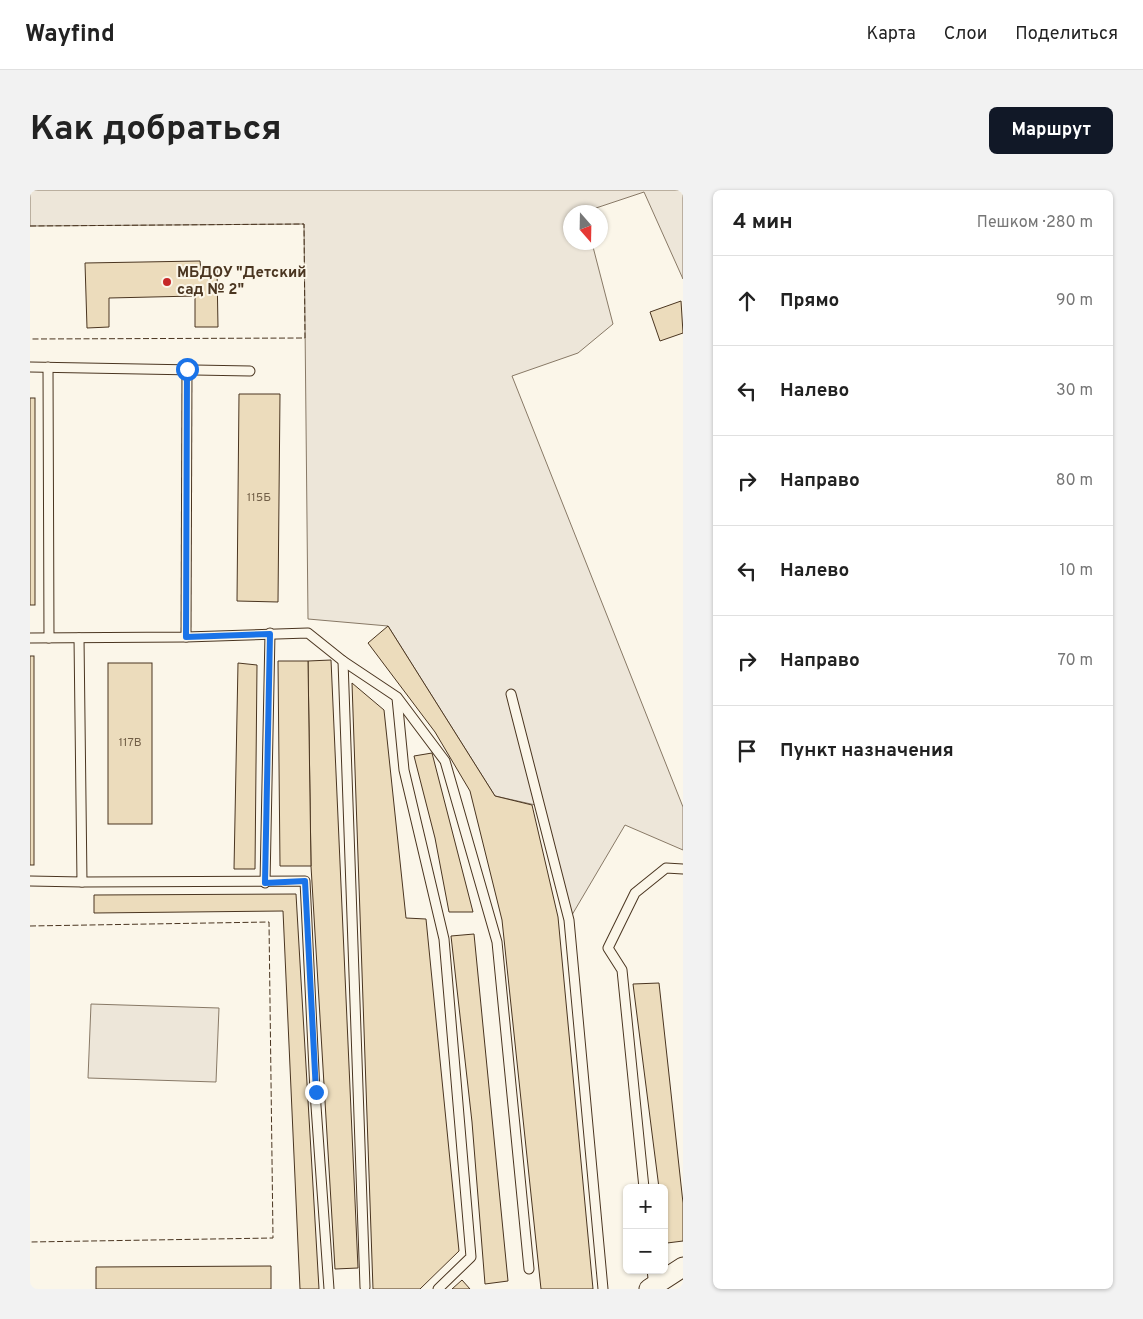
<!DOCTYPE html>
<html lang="ru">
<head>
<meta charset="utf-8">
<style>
  body { margin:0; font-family:Overpass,sans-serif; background:#f2f2f2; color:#222 }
  .controls { position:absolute; right:15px; bottom:15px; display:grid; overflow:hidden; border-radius:8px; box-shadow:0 1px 4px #0004 }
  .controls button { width:45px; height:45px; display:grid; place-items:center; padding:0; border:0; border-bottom:1px solid #e0e0e0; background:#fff; color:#222; font:25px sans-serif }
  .compass { position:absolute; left:533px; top:15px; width:45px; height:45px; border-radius:50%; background:#fff; box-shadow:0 1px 4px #0004; rotate:160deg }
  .stop { position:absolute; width:15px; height:15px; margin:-11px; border:4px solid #1a73e8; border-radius:50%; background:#fff }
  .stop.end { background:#1a73e8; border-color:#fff; box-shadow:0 1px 5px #0008 }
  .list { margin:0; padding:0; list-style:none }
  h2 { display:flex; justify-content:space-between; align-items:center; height:65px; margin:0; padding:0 20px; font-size:21px }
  h2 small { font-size:16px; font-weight:400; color:#767676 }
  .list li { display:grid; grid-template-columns:32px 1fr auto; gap:15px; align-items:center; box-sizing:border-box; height:90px; padding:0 20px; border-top:1px solid #e0e0e0 }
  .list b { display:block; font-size:19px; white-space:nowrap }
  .list em { font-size:16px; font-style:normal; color:#767676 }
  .icon { flex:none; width:28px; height:28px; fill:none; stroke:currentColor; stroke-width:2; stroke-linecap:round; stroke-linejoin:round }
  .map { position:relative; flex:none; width:653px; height:1099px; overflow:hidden; border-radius:8px }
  header { display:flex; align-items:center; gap:30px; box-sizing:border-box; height:70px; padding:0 25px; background:#fff; border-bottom:1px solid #e0e0e0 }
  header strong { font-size:24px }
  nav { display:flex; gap:28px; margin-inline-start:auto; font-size:18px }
  .intro { display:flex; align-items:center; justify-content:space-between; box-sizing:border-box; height:120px; padding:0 30px }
  h1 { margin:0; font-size:35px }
  .button { padding:12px 22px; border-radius:8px; background:#111827; color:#fff; font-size:18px; font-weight:700 }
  main { display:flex; gap:30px; padding:0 30px }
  aside { flex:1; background:#fff; border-radius:8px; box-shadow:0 1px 4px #0004 }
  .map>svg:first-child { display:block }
  .green { fill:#ede6d9; stroke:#887966 }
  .building { fill:#ecdcbc; stroke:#4a3520 }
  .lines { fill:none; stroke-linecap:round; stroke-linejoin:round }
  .lane-casing { stroke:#4a3520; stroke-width:11 }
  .street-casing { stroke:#4a3520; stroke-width:21 }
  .lane { stroke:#fbf6e9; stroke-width:9 }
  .street { stroke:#fbf6e9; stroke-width:19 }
  .fence { stroke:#4a3520; stroke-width:1; stroke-dasharray:6 2.5; stroke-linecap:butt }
  .route { stroke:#1a73e8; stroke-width:6 }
  .poi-dot { fill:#c62828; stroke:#fbf6e9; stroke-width:2 }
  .labels { text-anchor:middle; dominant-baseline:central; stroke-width:4; stroke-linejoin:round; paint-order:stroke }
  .number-label { font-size:12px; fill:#725f47 }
  .poi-label { font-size:15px; font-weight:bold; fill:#4a3520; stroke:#fbf6e9; text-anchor:start }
</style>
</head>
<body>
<header>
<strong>Wayfind</strong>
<nav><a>Карта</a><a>Слои</a><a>Поделиться</a></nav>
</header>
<div class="intro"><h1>Как добраться</h1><a class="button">Маршрут</a></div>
<main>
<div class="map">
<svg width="653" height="1099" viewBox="0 0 653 1099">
  <rect width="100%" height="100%" fill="#fbf6e9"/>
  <g class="green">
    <polygon points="0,0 653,0 653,89 614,2 554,22 540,22 540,52 562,53 583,134 548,163 482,186 653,617 653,660 595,635 539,730 510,616 465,606 358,436 278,429 274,34 0,36"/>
    <polygon points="61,814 189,818 186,892 58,888"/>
  </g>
  <g class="building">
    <polygon points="170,71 171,80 187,80 188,137 165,137 165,106 79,108 79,137 57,138 55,73"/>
    <polygon points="651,111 653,143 630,151 620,122"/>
    <polygon points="209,204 250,204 248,412 207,411"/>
    <rect x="0" y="208" width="5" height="207"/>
    <polygon points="358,436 465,606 502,615 528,727 563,1099 511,1099 472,730 440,601 405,542 338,453"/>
    <rect x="0" y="466" width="4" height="209"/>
    <polygon points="301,470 328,1078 305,1079 281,676 278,471"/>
    <polygon points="248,471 278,471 281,676 250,676"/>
    <rect x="78" y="473" width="44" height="161"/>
    <polygon points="208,473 227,475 225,679 204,679"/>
    <polygon points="322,493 354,520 376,728 396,729 429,1061 390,1099 343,1099"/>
    <polygon points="402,563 443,722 419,722 405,648 384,566"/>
    <polygon points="266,704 289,1099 270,1099 253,721 64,723 64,705"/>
    <polygon points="444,744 478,1091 455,1094 442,932 421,746"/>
    <polygon points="629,793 653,1013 653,1051 637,1053 634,998 629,998 603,794"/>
    <polygon points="241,1076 241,1099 66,1099 66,1077"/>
    <polygon points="432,1090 440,1099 422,1099"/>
  </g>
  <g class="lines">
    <defs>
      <g id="lane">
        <polyline points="0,177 220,181"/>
        <polyline points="18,177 19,448"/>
        <polyline points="156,447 157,179"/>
        <polyline points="0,448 156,447 278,443 313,471 367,507 415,571 467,752 499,1079"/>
        <polyline points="313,471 335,1097"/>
        <polyline points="481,504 539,730 573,1099"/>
        <polyline points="367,508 374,580 414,749 441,1067 408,1099"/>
        <polyline points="0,691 52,692 49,448"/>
        <polyline points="52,692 275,691 285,902 299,1099"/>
        <polyline points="235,693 240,443"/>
        <polyline points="614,998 592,780 578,758 605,703 636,678 653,679"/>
        <polyline points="622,1080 624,1096"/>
      </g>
      <polyline id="street" points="619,1099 653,1077"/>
    </defs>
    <use href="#lane" class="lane-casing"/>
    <use href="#street" class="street-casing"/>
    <use href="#lane" class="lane"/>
    <use href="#street" class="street"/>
    <g class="fence">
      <polyline points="0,36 274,34 275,148 0,149"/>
      <polyline points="0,736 239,732 243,1048 0,1052"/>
    </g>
  </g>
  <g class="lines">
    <polyline class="route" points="157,179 156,447 240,444 235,693 275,691 286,902"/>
  </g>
  <circle class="poi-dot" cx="137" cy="92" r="5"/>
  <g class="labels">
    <g class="number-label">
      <text x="229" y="308">115Б</text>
      <text x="100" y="553">117В</text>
    </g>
    <g class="poi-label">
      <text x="147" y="83">МБДОУ "Детский<tspan x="147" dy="17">сад № 2"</tspan></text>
    </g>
  </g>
</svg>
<div class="controls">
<button>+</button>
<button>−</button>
</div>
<svg class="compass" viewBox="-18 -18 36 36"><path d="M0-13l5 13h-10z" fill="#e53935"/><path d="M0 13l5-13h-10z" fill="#767676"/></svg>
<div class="stop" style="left:157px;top:179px"></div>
<div class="stop end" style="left:286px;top:902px"></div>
</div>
<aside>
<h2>4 мин<small>Пешком · 280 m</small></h2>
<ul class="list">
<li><svg class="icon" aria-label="ahead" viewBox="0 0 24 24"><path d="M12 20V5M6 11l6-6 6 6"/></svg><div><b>Прямо</b></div><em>90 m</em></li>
<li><svg class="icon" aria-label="left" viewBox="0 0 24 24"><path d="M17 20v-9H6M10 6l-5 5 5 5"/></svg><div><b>Налево</b></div><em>30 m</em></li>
<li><svg class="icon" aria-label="right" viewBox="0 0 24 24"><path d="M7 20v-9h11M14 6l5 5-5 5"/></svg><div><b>Направо</b></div><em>80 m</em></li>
<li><svg class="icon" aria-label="left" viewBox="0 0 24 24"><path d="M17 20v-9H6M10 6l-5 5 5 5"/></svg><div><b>Налево</b></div><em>10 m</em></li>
<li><svg class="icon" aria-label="right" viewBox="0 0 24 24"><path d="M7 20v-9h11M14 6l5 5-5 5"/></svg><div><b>Направо</b></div><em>70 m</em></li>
<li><svg class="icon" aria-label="arrive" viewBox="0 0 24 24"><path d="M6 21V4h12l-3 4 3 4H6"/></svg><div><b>Пункт назначения</b></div></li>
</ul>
</aside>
</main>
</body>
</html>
